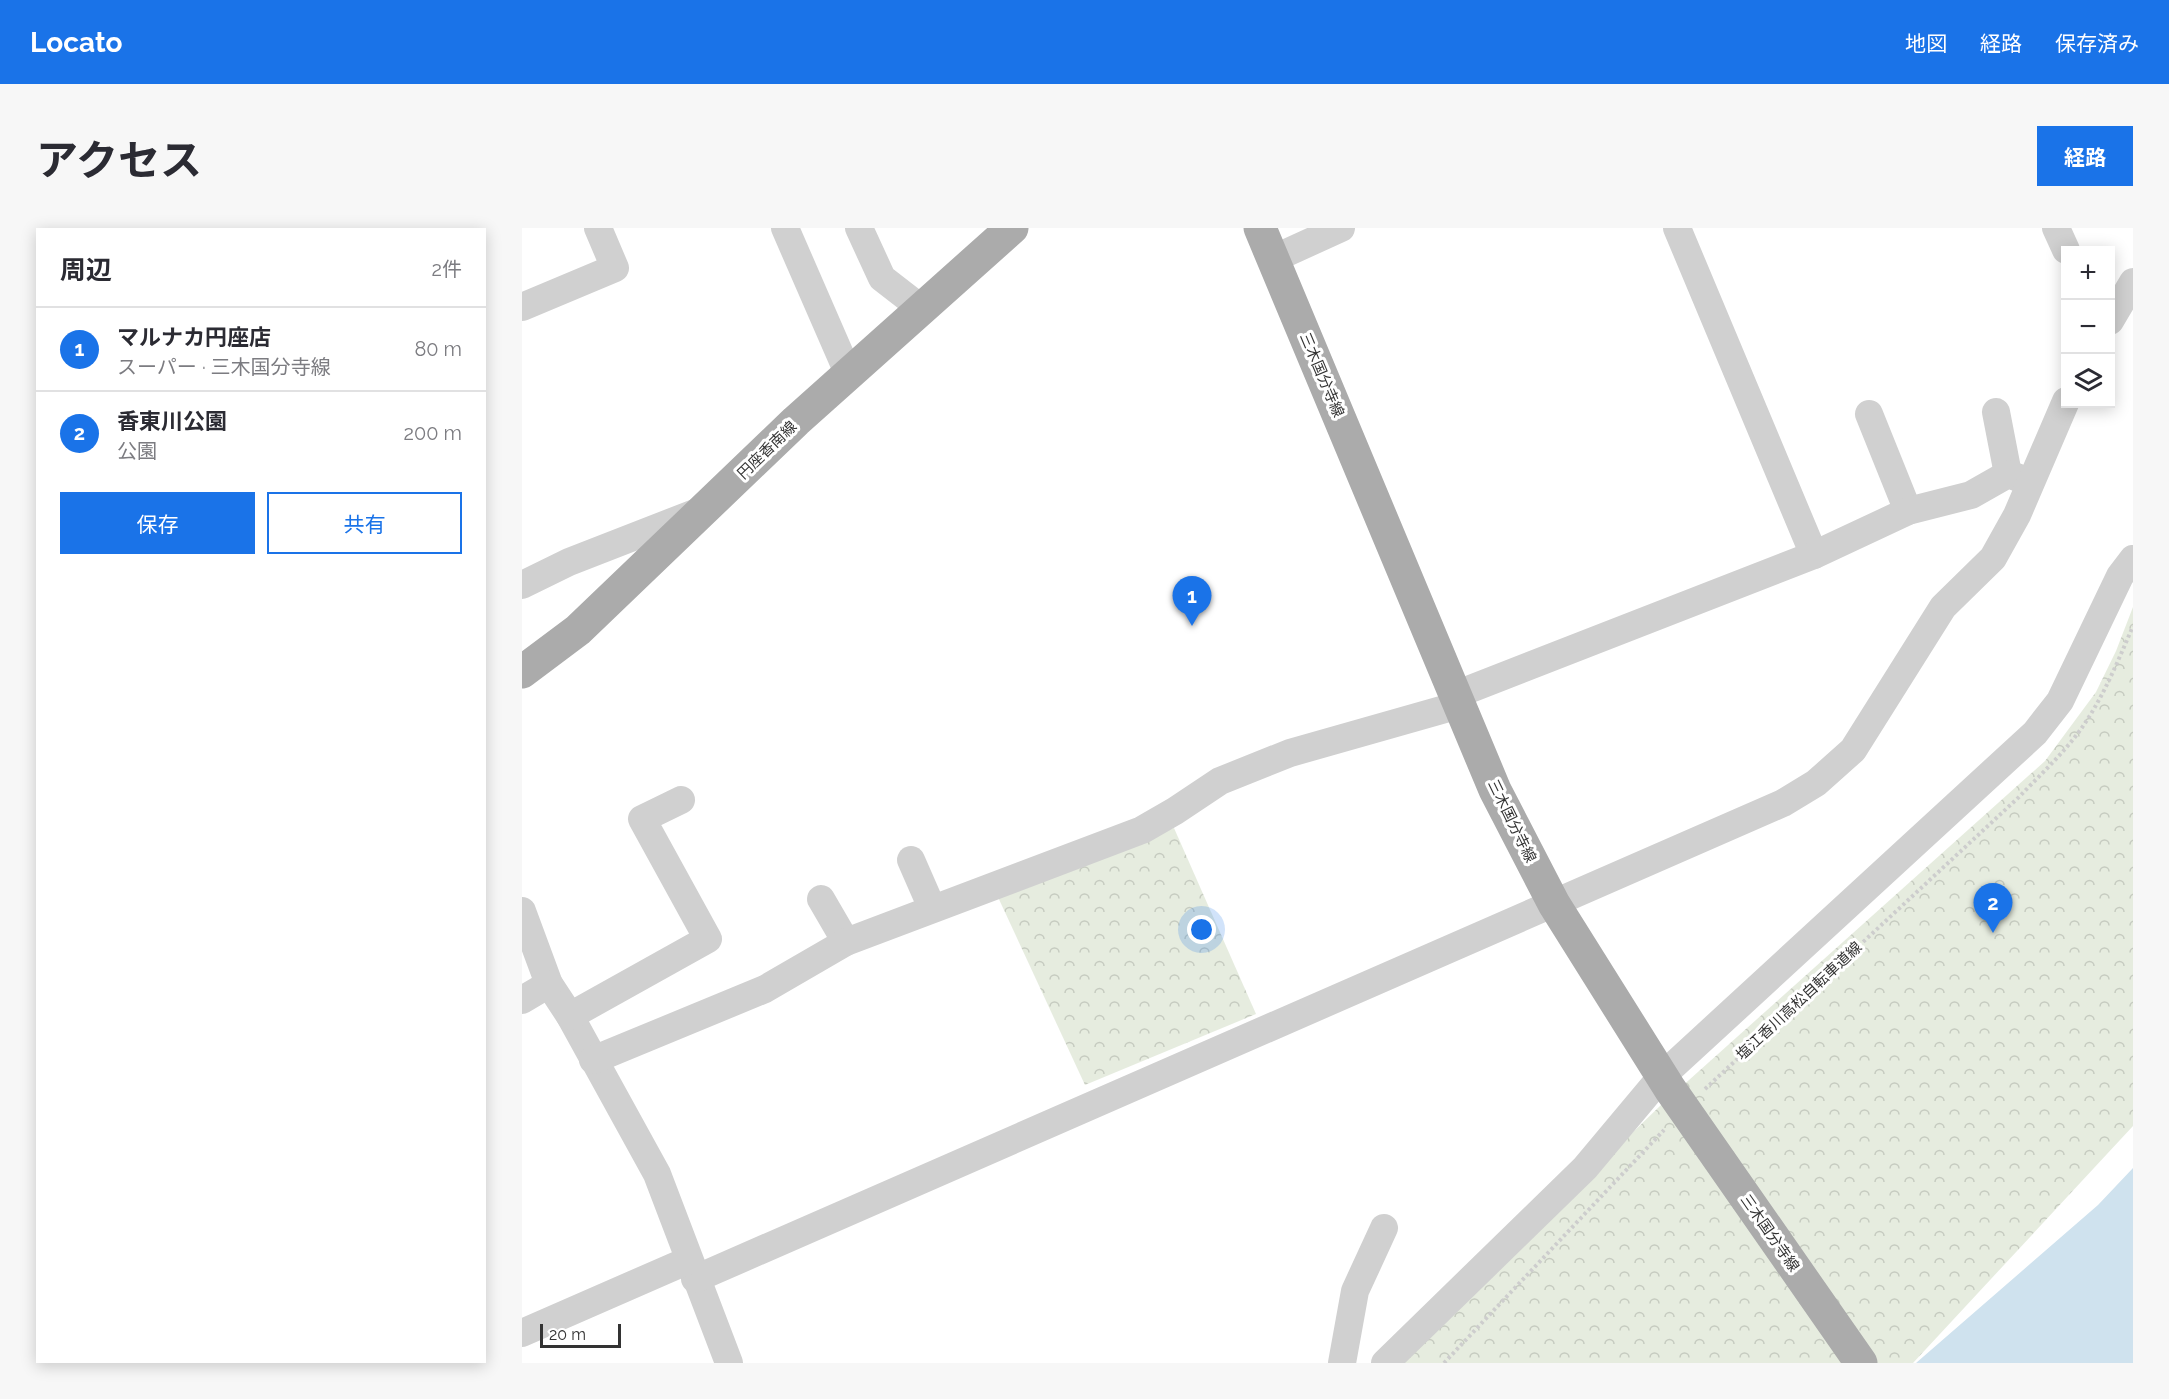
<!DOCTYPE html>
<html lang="ja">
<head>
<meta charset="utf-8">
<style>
  body { margin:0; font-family:Raleway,"Noto Sans JP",sans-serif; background:#f7f7f7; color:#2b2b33 }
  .controls { position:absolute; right:18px; top:18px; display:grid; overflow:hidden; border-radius:0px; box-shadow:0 3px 15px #0003 }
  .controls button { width:54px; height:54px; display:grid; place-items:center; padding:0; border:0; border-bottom:2px solid #e1e1e2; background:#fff; color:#2b2b33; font:30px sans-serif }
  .scale { position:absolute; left:18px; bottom:15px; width:81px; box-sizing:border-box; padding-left:6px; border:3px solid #333; border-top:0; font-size:16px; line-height:21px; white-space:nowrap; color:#333; -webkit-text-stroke:4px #fff; paint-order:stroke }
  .you { position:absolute; left:680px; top:702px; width:21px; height:21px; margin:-15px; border:4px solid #fff; border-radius:50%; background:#1a73e8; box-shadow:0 0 0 9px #1a73e833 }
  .badge { display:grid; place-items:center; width:39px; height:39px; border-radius:50%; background:#1a73e8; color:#fff; font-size:20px; font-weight:700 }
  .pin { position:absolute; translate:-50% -50px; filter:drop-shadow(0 2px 3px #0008) }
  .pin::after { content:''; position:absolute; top:32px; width:21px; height:18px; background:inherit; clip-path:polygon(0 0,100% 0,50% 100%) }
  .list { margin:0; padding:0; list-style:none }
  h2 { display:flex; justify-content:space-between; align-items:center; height:78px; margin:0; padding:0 24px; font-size:26px }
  h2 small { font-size:20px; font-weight:400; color:#7c7c81 }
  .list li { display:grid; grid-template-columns:39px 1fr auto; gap:18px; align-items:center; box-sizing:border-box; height:84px; padding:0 24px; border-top:2px solid #e1e1e2 }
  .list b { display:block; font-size:22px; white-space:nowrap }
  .list p { margin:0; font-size:20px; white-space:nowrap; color:#7c7c81 }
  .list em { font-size:20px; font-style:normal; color:#7c7c81 }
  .actions { display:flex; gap:12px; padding:18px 24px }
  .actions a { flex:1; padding:14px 0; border:2px solid #1a73e8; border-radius:0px; text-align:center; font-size:21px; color:#1a73e8 }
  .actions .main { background:#1a73e8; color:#fff }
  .icon { flex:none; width:33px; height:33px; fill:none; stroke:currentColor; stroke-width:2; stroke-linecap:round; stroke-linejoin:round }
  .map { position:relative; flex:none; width:1611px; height:1135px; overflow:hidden; border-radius:0px }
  header { display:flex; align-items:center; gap:36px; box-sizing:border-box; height:84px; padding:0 30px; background:#1a73e8; color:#fff }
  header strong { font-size:28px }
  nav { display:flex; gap:33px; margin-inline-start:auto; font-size:21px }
  .intro { display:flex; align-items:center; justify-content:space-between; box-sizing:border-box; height:144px; padding:0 36px }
  h1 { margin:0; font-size:42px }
  .button { padding:15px 27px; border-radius:0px; background:#1a73e8; color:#fff; font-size:21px; font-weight:700 }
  main { display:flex; gap:36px; padding:0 36px }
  aside { flex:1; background:#fff; border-radius:0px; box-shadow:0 3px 15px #0003 }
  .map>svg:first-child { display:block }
  .park { fill:url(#park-crowns) }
  .water { fill:#cfe2ee }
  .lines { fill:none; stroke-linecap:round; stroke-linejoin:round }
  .path { stroke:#cdcdcd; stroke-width:4; stroke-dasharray:3 3; stroke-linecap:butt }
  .minor { stroke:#d0d0d0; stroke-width:28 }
  .primary { stroke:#ababab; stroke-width:33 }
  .labels { text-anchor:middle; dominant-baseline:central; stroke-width:6; stroke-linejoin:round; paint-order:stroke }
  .street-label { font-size:15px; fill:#333; stroke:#fff }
</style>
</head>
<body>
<header>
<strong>Locato</strong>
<nav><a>地図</a><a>経路</a><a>保存済み</a></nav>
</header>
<div class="intro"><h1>アクセス</h1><a class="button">経路</a></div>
<main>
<aside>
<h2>周辺<small>2件</small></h2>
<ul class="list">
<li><span class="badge">1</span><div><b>マルナカ円座店</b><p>スーパー · 三木国分寺線</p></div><em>80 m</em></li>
<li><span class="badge">2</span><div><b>香東川公園</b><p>公園</p></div><em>200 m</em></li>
</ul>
<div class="actions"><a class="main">保存</a><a>共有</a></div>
</aside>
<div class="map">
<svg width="1611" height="1135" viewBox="0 0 1611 1135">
  <defs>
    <pattern id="park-crowns" width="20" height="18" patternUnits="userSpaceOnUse" patternTransform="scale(1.5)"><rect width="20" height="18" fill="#e6ecdf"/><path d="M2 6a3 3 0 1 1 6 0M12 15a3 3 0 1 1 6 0" fill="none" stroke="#c6cbc0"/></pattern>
  </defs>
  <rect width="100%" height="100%" fill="#fff"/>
  <g class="park">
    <polygon points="1611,379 1611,898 1391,1135 872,1135 1138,878 1523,533 1574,464 1594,423"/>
    <polygon points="652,600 734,786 563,857 475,667"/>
  </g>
  <polygon class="water" points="1611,940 1611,1135 1394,1135 1576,977"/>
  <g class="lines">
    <g class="path">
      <path d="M1183,861L1497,569C1518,547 1541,526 1559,501C1581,470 1596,433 1611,398"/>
      <polyline points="922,1135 1142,902"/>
    </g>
    <g class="minor">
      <polyline points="263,0 327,147"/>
      <polyline points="337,0 360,50 400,81"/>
      <polyline points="1155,0 1292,327"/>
      <polyline points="1534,0 1544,22"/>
      <polyline points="751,31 819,0"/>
      <polyline points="0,79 93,40 76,0"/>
      <polyline points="1588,93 1611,54"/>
      <polyline points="1474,184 1486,246"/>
      <polyline points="1347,186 1386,283"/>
      <polyline points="0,357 47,334 178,283"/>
      <polyline points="933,467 1292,327 1386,283 1449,267 1486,246 1508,254"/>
      <polyline points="389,632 410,680"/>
      <polyline points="299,671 324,714"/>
      <polyline points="0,683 27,756 48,788 135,946 207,1135"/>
      <polyline points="0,772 27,756"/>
      <polyline points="48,788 186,711 120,591 159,572"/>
      <polyline points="71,832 243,761 324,714 620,602 653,583 698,553 768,525 937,477"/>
      <polyline points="173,1051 1261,575 1294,555 1331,522 1421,379 1471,330 1495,287 1544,173"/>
      <polyline points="0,1105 167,1032"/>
      <polyline points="820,1135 833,1063 862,1000"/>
      <polyline points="863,1135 1063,940 1140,848 1513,505 1538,473 1598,348 1611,331"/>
    </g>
    <g class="primary">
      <polyline points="738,0 973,562 1032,676 1148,861 1339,1135"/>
      <polyline points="0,444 56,402 274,193 490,0"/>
    </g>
  </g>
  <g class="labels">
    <g class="street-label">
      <text transform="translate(800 147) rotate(67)">三木国分寺線</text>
      <text transform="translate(245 222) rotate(-44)">円座香南線</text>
      <text transform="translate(990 593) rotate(64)">三木国分寺線</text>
      <text transform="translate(1277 773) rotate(-43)">塩江香川高松自転車道線</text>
      <text transform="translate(1248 1005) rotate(55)">三木国分寺線</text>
    </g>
  </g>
</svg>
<div class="controls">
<button>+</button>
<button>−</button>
<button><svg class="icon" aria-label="layers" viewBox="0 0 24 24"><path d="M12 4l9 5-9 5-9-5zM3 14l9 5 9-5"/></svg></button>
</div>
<div class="scale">20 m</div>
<div class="you"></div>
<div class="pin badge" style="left:670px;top:398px">1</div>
<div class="pin badge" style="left:1471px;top:705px">2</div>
</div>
</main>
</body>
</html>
